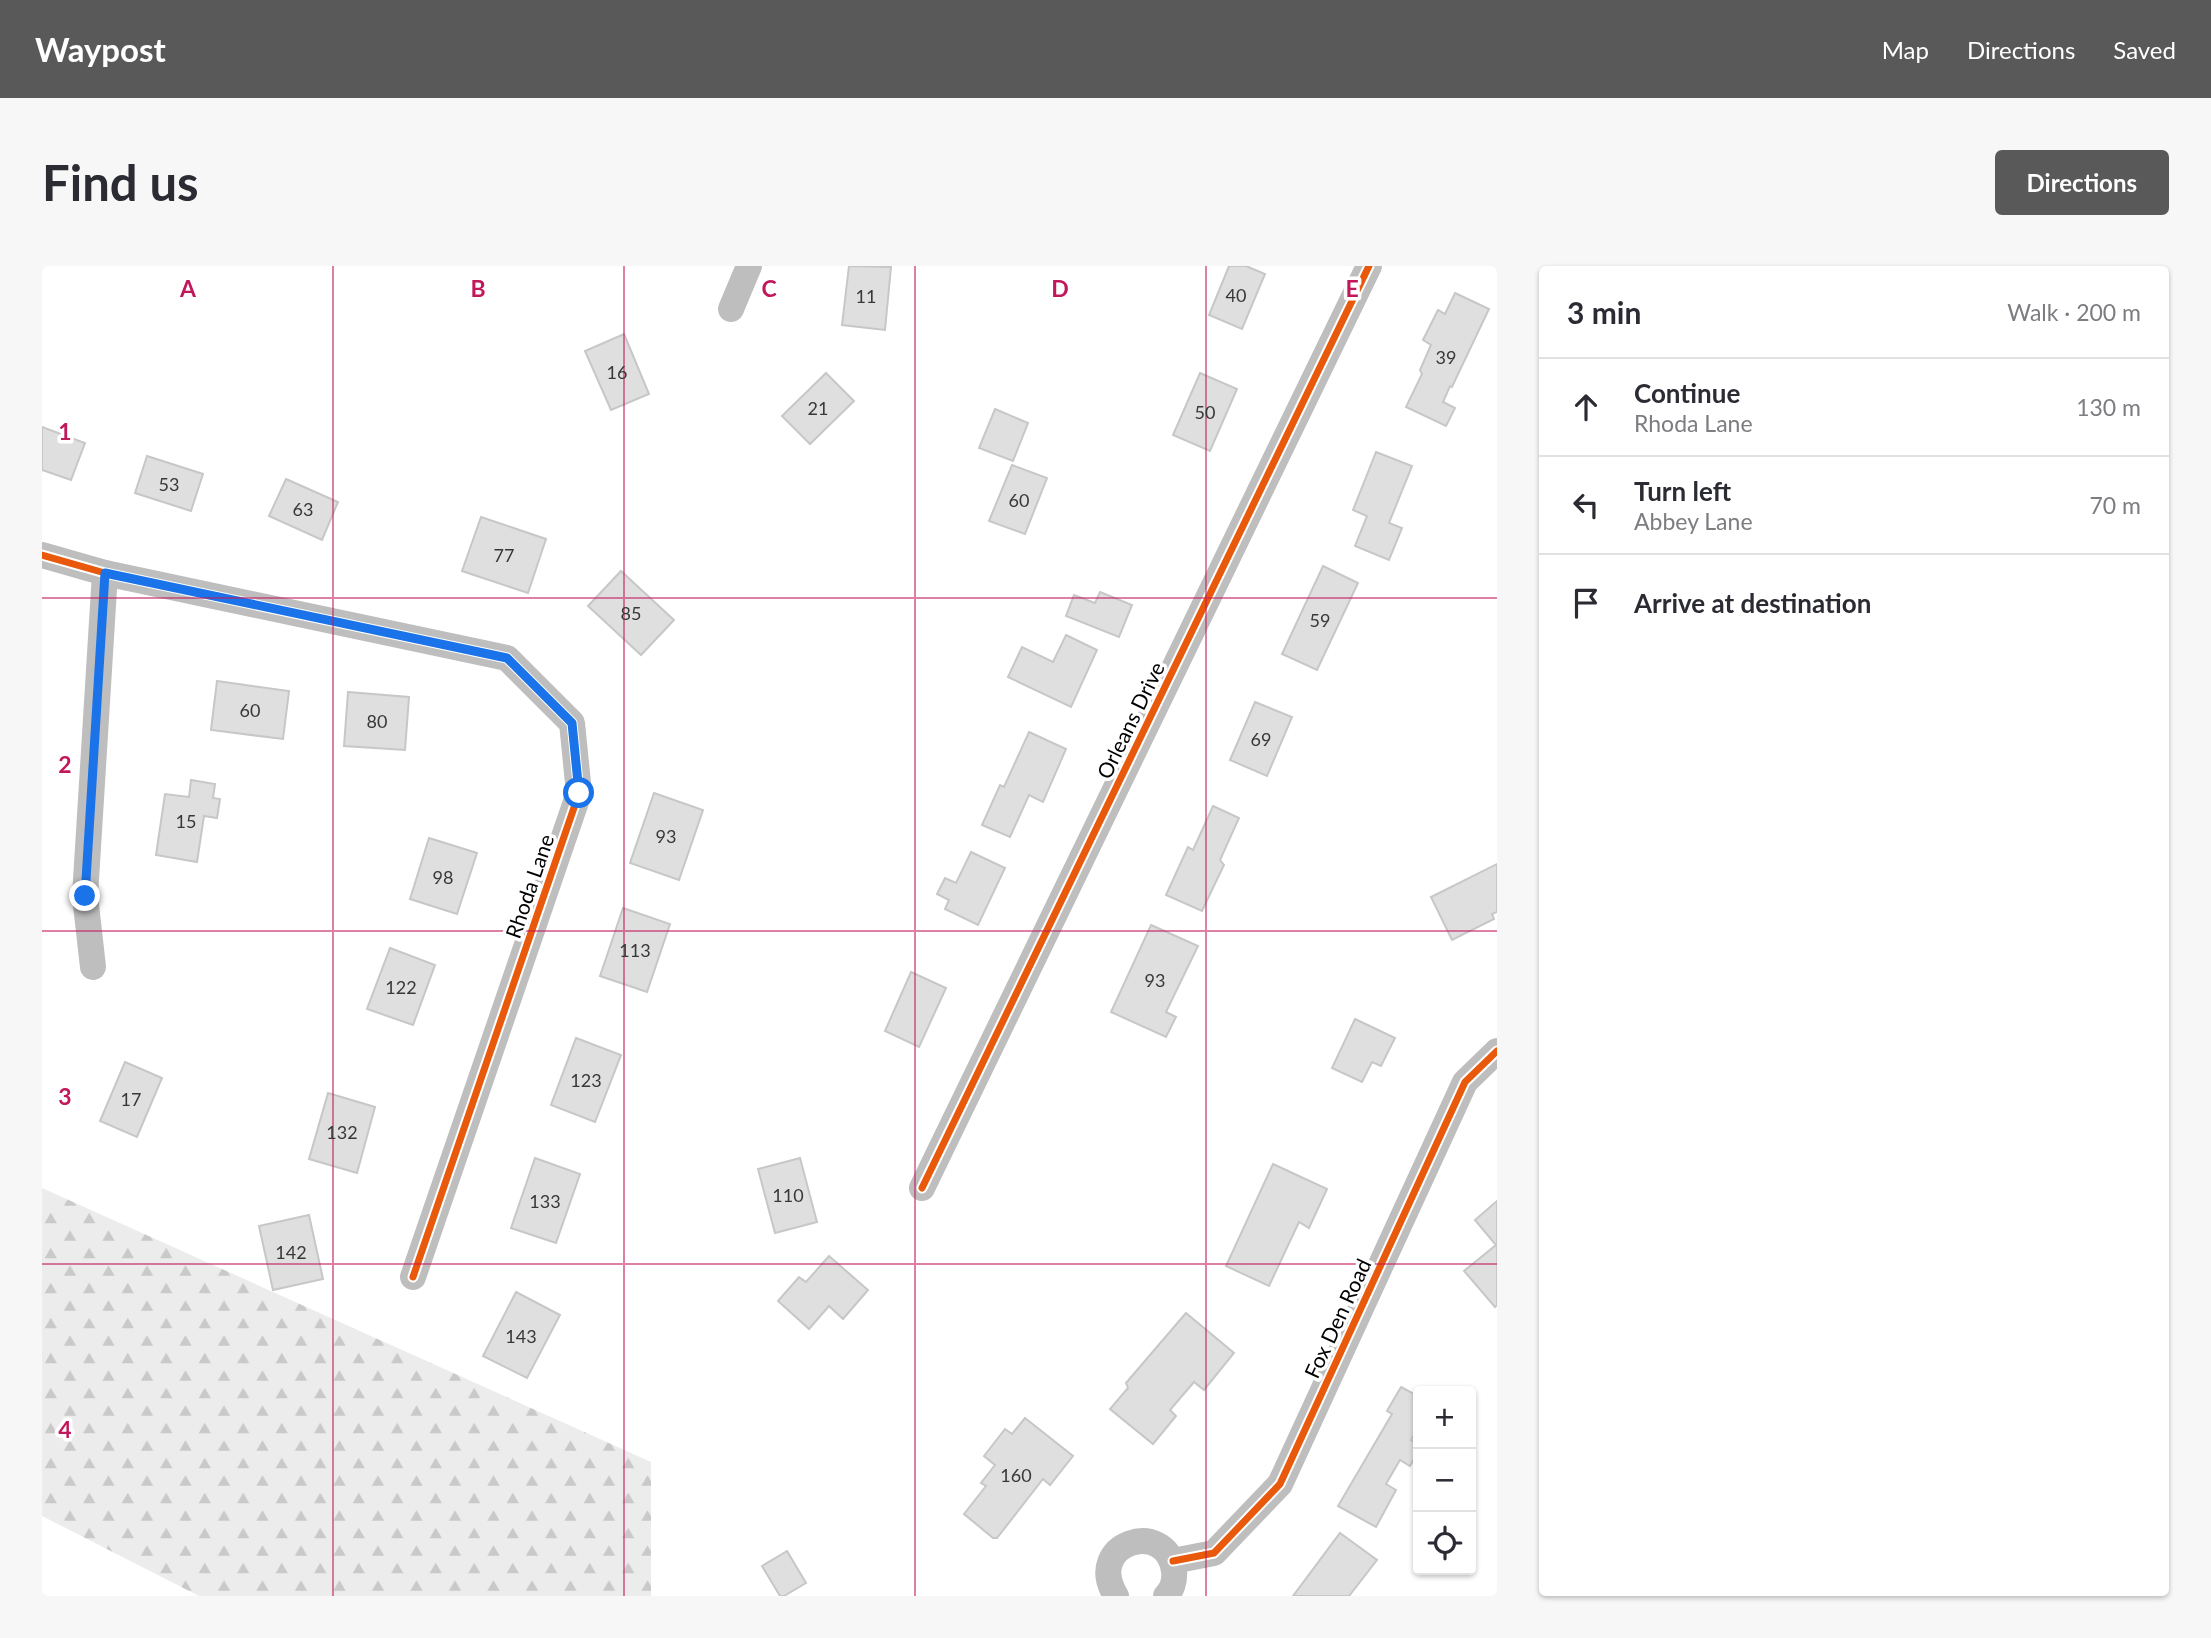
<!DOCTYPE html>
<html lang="en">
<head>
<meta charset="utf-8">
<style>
  body { margin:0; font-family:Lato,sans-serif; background:#f7f7f7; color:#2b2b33 }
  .controls { position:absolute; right:21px; bottom:21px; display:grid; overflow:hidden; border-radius:7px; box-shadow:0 2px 5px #0004 }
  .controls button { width:63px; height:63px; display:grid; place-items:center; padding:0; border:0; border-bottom:2px solid #e1e1e2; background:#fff; color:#2b2b33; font:35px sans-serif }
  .stop { position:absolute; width:21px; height:21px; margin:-16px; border:5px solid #1a73e8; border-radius:50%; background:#fff }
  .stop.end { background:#1a73e8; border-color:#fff; box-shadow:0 2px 7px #0008 }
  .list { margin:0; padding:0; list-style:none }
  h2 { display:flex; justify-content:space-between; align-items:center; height:91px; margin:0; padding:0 28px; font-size:30px }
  h2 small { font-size:23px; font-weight:400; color:#7c7c81 }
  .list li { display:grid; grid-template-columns:46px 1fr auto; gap:21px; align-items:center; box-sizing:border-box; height:98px; padding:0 28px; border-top:2px solid #e1e1e2 }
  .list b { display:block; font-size:26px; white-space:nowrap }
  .list p { margin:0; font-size:23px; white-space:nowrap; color:#7c7c81 }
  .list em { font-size:23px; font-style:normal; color:#7c7c81 }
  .icon { flex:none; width:38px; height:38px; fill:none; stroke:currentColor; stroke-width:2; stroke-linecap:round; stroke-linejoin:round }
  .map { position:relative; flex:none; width:1455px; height:1330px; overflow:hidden; border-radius:7px }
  header { display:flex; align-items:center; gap:42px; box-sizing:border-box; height:98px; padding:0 35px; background:#595959; color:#fff }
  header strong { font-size:33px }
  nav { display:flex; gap:38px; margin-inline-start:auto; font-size:24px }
  .intro { display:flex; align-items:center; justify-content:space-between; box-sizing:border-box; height:168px; padding:0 42px }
  h1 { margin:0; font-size:49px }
  .button { padding:18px 32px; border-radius:7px; background:#595959; color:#fff; font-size:24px; font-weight:700 }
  main { display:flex; gap:42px; padding:0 42px }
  aside { flex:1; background:#fff; border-radius:7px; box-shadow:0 2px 5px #0004 }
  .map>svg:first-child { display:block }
  .forest { fill:url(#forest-firs) }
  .building { fill:#dfdfdf; stroke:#c7c7c7; stroke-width:2 }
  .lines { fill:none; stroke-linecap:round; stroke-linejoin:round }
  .street { stroke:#bebebe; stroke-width:26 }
  .cycleway-casing { stroke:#fff; stroke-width:11 }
  .cycleway { stroke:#e8590c; stroke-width:7 }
  .route { stroke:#1a73e8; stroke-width:9 }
  .grid { fill:none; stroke:#c2185b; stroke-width:2; stroke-opacity:0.55 }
  .labels { text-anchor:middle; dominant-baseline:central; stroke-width:7; stroke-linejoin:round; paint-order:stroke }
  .number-label { font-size:18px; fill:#383838 }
  .street-label { font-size:21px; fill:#000; stroke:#fff }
  .grid-label { font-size:23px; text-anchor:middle; font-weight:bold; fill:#c2185b; stroke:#fff; stroke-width:7; stroke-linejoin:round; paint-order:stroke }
</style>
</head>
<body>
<header>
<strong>Waypost</strong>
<nav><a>Map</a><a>Directions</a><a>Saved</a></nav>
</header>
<div class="intro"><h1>Find us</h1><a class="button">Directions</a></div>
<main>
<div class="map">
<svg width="1455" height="1330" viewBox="0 0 1455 1330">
  <defs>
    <pattern id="forest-firs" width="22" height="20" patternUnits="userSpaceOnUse" patternTransform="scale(1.75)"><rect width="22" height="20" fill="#ececec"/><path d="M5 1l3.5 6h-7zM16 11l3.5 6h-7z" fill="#c9c9c9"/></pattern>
  </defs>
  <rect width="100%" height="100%" fill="#fff"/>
  <polygon class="forest" points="0,922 609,1196 609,1330 157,1330 0,1250"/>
  <g class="building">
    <polygon points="807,0 849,1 843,64 800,59"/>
    <polygon points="1187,0 1204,0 1223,8 1200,63 1167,49"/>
    <polygon points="1413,27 1447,43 1410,121 1408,120 1401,136 1413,142 1404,160 1364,141 1380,108 1378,104 1389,79 1381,74 1396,44 1403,48"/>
    <polygon points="582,68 607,128 569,144 543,85"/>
    <polygon points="784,107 812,135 768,178 740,150"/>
    <polygon points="1158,107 1195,123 1168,185 1131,169"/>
    <polygon points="953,143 986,157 971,195 937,182"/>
    <polygon points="0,161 43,177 29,214 0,204"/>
    <polygon points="1334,186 1370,200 1347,257 1360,262 1347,294 1313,280 1325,250 1311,244"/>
    <polygon points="105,190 161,208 149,245 93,227"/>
    <polygon points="970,199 1005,212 983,268 947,255"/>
    <polygon points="244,213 296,236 280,274 227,250"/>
    <polygon points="439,251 504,273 486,327 420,305"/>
    <polygon points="1281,300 1316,317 1275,404 1240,388"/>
    <polygon points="579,305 632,354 599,389 546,340"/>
    <polygon points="1058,326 1090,339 1077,371 1024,350 1032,329 1053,337"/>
    <polygon points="1024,369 1055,384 1029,441 966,411 980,381 1011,396"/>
    <polygon points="175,415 247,425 241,473 169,464"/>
    <polygon points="306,426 367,431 363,484 302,480"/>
    <polygon points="1213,436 1250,451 1225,510 1188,494"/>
    <polygon points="987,466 1024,483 1001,536 987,529 968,571 940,559 958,519 962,521"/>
    <polygon points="149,514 173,518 171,532 178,533 175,552 162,550 155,596 114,589 123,528 147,531"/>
    <polygon points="612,527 661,544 637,614 588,597"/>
    <polygon points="1171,540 1197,552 1178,594 1182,599 1160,645 1124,629 1146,581 1151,584"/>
    <polygon points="387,572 435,587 415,648 368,633"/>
    <polygon points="929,586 963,602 936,659 903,643 907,634 895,628 903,612 914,617"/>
    <polygon points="1455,598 1455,646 1450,648 1452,653 1410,674 1389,631"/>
    <polygon points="581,642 628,658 605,726 558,710"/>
    <polygon points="1109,659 1156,680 1124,746 1134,751 1124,771 1069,746"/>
    <polygon points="348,682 393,699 371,759 325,743"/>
    <polygon points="869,706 904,722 877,781 843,765"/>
    <polygon points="1313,753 1353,772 1339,800 1330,796 1320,816 1290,802"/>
    <polygon points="534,772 579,789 553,856 509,839"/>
    <polygon points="83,796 120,812 95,871 58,855"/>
    <polygon points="286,827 333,841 315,907 267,893"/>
    <polygon points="493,892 538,908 514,977 469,962"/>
    <polygon points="758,892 775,956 733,967 716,903"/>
    <polygon points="1231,898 1285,923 1267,962 1257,956 1227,1020 1184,1000"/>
    <polygon points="1455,935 1455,1039 1453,1041 1422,1005 1454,979 1433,954"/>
    <polygon points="267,949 281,1013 231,1024 217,960"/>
    <polygon points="787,990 826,1024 801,1053 787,1040 767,1063 736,1035 757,1011 764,1016"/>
    <polygon points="474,1026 518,1049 485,1112 441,1090"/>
    <polygon points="1144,1047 1192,1087 1162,1124 1152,1116 1128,1144 1134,1150 1111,1178 1068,1143 1086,1122 1084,1117"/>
    <polygon points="1359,1121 1376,1130 1376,1163 1369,1174 1376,1179 1376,1185 1368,1200 1358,1194 1344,1218 1354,1224 1334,1261 1296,1240 1350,1148 1345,1145"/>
    <polygon points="983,1152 1031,1190 1008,1219 1001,1213 955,1272 951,1272 922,1248 944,1220 939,1217 953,1199 942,1190 963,1163 970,1168"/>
    <polygon points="1298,1267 1335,1294 1307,1330 1251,1330"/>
    <polygon points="745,1285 764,1317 742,1330 738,1330 720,1300"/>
  </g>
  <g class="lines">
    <g class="street">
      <polyline points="689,43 707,0"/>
      <polyline points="0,289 63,307 465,392 530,457 537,527 371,1011"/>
      <polyline points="51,701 43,630 63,307"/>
      <polyline points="880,922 1327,0"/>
      <polyline points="1131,1295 1172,1287 1238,1218 1423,816 1455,785"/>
      <path d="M1074,1330C1041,1277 1125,1251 1132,1305C1133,1314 1130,1324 1124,1330"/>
    </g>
    <defs>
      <g id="cycleway">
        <polyline points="0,289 63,307 465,392 530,457 537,527 371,1011"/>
        <polyline points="880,922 1327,0"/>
        <polyline points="1131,1295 1172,1287 1238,1218 1423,816 1455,785"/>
      </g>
    </defs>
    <use href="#cycleway" class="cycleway-casing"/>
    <use href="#cycleway" class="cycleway"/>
  </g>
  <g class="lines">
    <polyline class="route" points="43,630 63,307 465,392 530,457 537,527"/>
  </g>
  <path class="grid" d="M291,0V1330M582,0V1330M873,0V1330M1164,0V1330M0,332H1455M0,665H1455M0,998H1455"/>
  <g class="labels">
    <g class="number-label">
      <text x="1194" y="29">40</text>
      <text x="824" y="30">11</text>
      <text x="1404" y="91">39</text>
      <text x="575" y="106">16</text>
      <text x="776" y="142">21</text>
      <text x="1163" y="146">50</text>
      <text x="127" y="218">53</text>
      <text x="977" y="234">60</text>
      <text x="261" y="243">63</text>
      <text x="462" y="289">77</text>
      <text x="589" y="347">85</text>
      <text x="1278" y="354">59</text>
      <text x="208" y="444">60</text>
      <text x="335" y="455">80</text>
      <text x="1219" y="473">69</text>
      <text x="144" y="555">15</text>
      <text x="624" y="570">93</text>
      <text x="401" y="611">98</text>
      <text x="593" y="684">113</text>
      <text x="1113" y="714">93</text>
      <text x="359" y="721">122</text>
      <text x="544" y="814">123</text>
      <text x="89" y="833">17</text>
      <text x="300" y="866">132</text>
      <text x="746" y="929">110</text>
      <text x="503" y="935">133</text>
      <text x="249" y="986">142</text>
      <text x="479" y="1070">143</text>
      <text x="974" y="1209">160</text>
    </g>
    <g class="street-label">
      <text transform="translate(1088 454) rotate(-64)">Orleans Drive</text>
      <text transform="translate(487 620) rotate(-71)">Rhoda Lane</text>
      <text transform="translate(1295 1052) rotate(-65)">Fox Den Road</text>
    </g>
  </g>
  <g class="grid-label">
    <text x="146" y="31">A</text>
    <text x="436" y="31">B</text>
    <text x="727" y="31">C</text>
    <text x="1018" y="31">D</text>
    <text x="1310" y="31">E</text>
    <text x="23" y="174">1</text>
    <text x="23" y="507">2</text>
    <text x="23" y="839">3</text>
    <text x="23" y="1172">4</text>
  </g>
</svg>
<div class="controls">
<button>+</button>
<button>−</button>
<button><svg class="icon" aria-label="locate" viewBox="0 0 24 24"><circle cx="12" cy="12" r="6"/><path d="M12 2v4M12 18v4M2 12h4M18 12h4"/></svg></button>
</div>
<div class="stop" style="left:537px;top:527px"></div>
<div class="stop end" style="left:43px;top:630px"></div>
</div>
<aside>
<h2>3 min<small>Walk · 200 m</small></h2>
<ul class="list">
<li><svg class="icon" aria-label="ahead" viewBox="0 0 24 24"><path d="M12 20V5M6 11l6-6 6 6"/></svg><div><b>Continue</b><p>Rhoda Lane</p></div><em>130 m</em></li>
<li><svg class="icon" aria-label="left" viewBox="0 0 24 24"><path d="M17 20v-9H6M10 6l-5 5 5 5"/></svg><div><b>Turn left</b><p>Abbey Lane</p></div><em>70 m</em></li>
<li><svg class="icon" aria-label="arrive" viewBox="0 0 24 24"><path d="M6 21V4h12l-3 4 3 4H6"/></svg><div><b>Arrive at destination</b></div></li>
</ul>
</aside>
</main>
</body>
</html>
